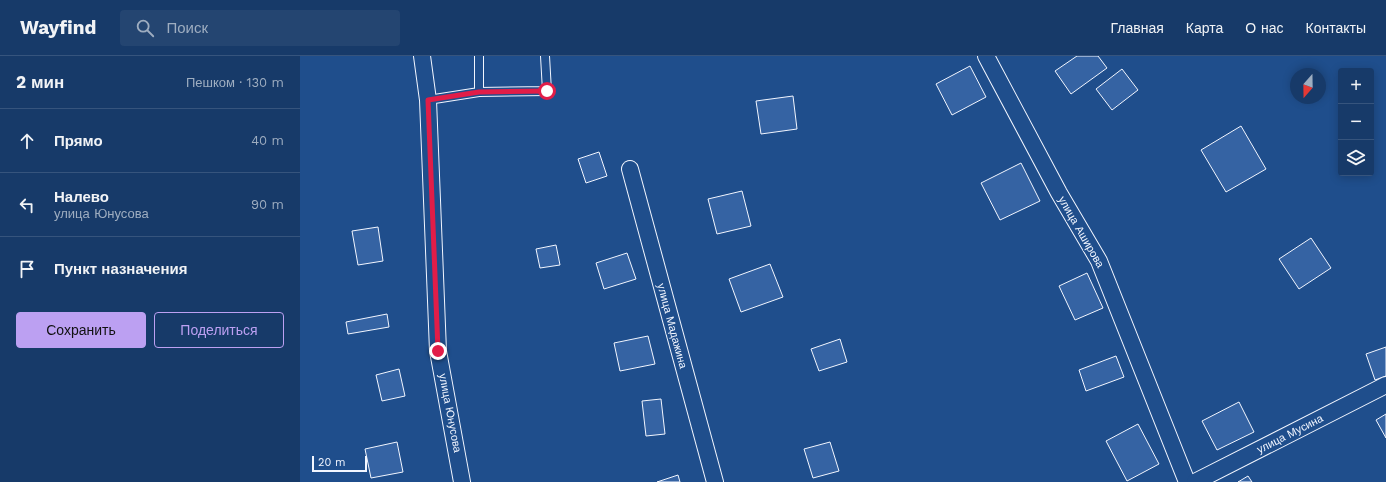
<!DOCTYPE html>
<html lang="ru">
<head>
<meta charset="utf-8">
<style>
  body { margin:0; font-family:"Work Sans",sans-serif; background:#244571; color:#f1f3f6 }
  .controls { position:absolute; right:12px; top:12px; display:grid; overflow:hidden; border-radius:4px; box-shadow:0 2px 10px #0003 }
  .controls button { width:36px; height:36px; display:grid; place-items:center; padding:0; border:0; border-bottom:1px solid #36547d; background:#173a69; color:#f1f3f6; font:20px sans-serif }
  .compass { position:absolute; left:990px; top:12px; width:36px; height:36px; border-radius:50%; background:#173a69; box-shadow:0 2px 10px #0003; rotate:200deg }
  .scale { position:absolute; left:12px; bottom:10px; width:55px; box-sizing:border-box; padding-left:4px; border:2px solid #f2f6ff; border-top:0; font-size:11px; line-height:14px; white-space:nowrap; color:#f2f6ff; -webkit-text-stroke:3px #1f4e8c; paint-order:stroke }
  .stop { position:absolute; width:12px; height:12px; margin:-9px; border:3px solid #e11d48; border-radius:50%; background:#fff }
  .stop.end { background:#e11d48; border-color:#fff; box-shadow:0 1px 4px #0008 }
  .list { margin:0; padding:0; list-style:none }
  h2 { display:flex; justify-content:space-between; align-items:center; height:52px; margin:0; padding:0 16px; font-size:17px }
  h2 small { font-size:13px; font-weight:400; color:#9eadc0 }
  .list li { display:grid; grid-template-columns:26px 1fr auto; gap:12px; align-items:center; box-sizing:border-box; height:64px; padding:0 16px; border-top:1px solid #36547d }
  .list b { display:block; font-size:15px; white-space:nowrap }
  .list p { margin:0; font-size:13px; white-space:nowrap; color:#9eadc0 }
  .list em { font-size:13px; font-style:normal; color:#9eadc0 }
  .actions { display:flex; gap:8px; padding:12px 16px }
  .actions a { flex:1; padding:9px 0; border:1px solid #bca0f2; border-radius:4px; text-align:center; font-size:14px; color:#bca0f2 }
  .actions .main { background:#bca0f2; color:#111 }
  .icon { flex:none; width:22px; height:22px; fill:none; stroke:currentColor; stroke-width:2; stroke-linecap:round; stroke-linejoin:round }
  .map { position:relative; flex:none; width:1086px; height:426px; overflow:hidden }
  header { display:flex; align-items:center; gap:24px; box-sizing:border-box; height:56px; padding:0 20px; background:#173a69; border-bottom:1px solid #36547d }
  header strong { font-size:19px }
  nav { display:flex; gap:22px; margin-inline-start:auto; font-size:14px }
  .search { width:280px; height:36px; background:#244571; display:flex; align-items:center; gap:10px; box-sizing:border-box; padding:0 14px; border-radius:4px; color:#9eadc0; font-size:15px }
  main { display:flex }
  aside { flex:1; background:#173a69 }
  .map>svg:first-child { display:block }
  .building { fill:#3563a3; stroke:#f2f6ff }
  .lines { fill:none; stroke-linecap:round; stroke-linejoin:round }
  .lane-casing { stroke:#f2f6ff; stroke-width:10 }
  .street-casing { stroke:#f2f6ff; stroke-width:18 }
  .lane { stroke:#1f4e8c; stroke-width:8 }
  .street { stroke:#1f4e8c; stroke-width:16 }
  .route { stroke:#e11d48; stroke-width:5 }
  .labels { text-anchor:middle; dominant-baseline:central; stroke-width:3; stroke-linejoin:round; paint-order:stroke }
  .street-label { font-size:11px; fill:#f2f6ff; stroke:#1f4e8c }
</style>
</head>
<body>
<header>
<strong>Wayfind</strong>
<div class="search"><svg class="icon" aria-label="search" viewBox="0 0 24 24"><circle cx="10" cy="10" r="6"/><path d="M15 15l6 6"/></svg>Поиск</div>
<nav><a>Главная</a><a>Карта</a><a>О нас</a><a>Контакты</a></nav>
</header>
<main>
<aside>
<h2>2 мин<small>Пешком · 130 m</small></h2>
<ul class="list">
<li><svg class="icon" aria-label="ahead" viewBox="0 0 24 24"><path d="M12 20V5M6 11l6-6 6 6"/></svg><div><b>Прямо</b></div><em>40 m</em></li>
<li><svg class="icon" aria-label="left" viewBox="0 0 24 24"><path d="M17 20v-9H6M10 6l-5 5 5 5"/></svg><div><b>Налево</b><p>улица Юнусова</p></div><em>90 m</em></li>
<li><svg class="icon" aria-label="arrive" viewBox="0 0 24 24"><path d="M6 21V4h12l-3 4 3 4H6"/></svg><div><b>Пункт назначения</b></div></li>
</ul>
<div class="actions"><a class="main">Сохранить</a><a>Поделиться</a></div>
</aside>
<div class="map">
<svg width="1086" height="426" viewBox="0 0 1086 426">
  <rect width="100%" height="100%" fill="#1f4e8c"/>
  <g class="building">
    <polygon points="777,0 798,0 807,12 771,38 755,15"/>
    <polygon points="670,10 686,41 652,59 636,28"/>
    <polygon points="822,13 838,34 812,54 796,33"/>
    <polygon points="493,40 497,73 461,78 456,45"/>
    <polygon points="941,70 966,113 926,136 901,94"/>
    <polygon points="299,96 307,120 286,127 278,103"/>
    <polygon points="721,107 740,145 700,164 681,127"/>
    <polygon points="442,135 451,170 417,178 408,143"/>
    <polygon points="78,171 83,205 58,209 52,175"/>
    <polygon points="1011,182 1031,212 999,233 979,203"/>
    <polygon points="256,189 260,209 240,212 236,193"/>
    <polygon points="327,197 336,223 304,233 296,207"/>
    <polygon points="470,208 483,241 441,256 429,223"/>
    <polygon points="787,217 803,252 775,264 759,230"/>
    <polygon points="87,258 89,271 48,278 46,266"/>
    <polygon points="348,280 355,308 320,315 314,287"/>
    <polygon points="540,283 547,306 519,315 511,293"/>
    <polygon points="1086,291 1086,320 1075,324 1066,298"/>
    <polygon points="816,300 824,321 786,335 779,314"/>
    <polygon points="99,313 105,340 82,345 76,319"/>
    <polygon points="361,343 365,378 346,380 342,345"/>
    <polygon points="939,346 954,376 917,394 902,365"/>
    <polygon points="1086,358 1086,382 1076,364"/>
    <polygon points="838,368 859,408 827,425 806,385"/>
    <polygon points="97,386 103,416 71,422 65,393"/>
    <polygon points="530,386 539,415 513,422 504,393"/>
    <polygon points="378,419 380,426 357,426"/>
    <polygon points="948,420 952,426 938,426"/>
  </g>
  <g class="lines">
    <defs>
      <g id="lane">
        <polyline points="179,36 247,35 245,0"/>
        <polyline points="128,44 179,36 179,0"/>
      </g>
      <g id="street">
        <polyline points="122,0 128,44 138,295 162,426"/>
        <polyline points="686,0 759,137 799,205 887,426"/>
        <polyline points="330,113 415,426"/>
        <polyline points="895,426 1086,329"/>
      </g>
    </defs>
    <use href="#lane" class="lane-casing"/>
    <use href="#street" class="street-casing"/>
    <use href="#lane" class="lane"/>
    <use href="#street" class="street"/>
  </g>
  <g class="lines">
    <polyline class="route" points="138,295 128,44 179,36 247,35"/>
  </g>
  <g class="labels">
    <g class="street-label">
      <text transform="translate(781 176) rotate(60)">улица Аширова</text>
      <text transform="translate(372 270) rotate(75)">улица Мадажина</text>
      <text transform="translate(150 357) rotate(79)">улица Юнусова</text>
      <text transform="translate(990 378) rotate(-27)">улица Мусина</text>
    </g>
  </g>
</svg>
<div class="controls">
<button>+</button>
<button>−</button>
<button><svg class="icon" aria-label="layers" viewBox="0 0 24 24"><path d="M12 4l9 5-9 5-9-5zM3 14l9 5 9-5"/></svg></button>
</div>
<svg class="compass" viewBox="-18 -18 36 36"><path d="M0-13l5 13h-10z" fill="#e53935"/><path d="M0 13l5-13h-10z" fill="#9eadc0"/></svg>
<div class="scale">20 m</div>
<div class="stop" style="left:247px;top:35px"></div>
<div class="stop end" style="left:138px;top:295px"></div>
</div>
</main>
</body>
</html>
